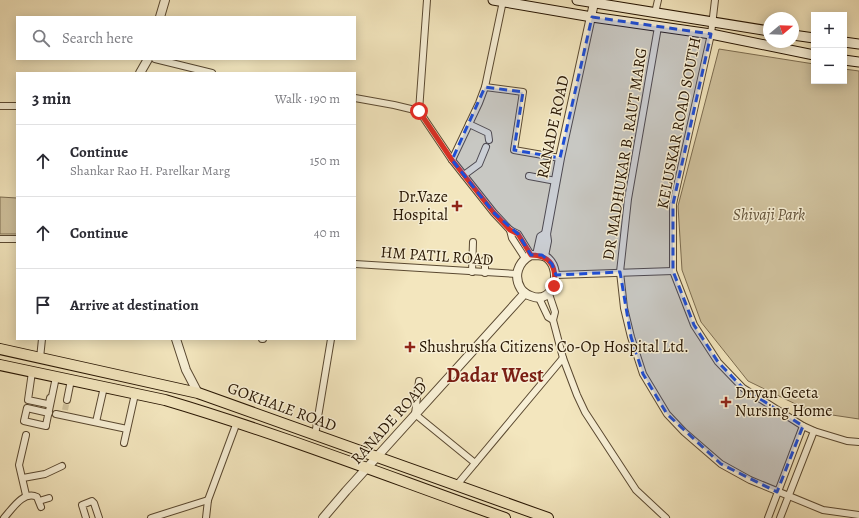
<!DOCTYPE html>
<html lang="en">
<head>
<meta charset="utf-8">
<style>
  body { margin:0; font-family:Alegreya,serif; background:#f7f7f7; color:#2b2b33 }
  .controls { position:absolute; right:12px; top:12px; display:grid; overflow:hidden; border-radius:0px; box-shadow:0 2px 10px #0003 }
  .controls button { width:36px; height:36px; display:grid; place-items:center; padding:0; border:0; border-bottom:1px solid #e1e1e2; background:#fff; color:#2b2b33; font:20px sans-serif }
  .compass { position:absolute; left:763px; top:12px; width:36px; height:36px; border-radius:50%; background:#fff; box-shadow:0 2px 10px #0003; rotate:71deg }
  .stop { position:absolute; width:12px; height:12px; margin:-9px; border:3px solid #d93025; border-radius:50%; background:#fff }
  .stop.end { background:#d93025; border-color:#fff; box-shadow:0 1px 4px #0008 }
  .list { margin:0; padding:0; list-style:none }
  h2 { display:flex; justify-content:space-between; align-items:center; height:52px; margin:0; padding:0 16px; font-size:17px }
  h2 small { font-size:13px; font-weight:400; color:#7c7c81 }
  .list li { display:grid; grid-template-columns:26px 1fr auto; gap:12px; align-items:center; box-sizing:border-box; height:72px; padding:0 16px; border-top:1px solid #e1e1e2 }
  .list b { display:block; font-size:15px; white-space:nowrap }
  .list p { margin:0; font-size:13px; white-space:nowrap; color:#7c7c81 }
  .list em { font-size:13px; font-style:normal; color:#7c7c81 }
  .icon { flex:none; width:22px; height:22px; fill:none; stroke:currentColor; stroke-width:2; stroke-linecap:round; stroke-linejoin:round }
  .map { position:relative; flex:none; width:859px; height:518px; overflow:hidden }
  .search { position:absolute; background:#fff; box-shadow:0 2px 10px #0003; left:16px; top:16px; width:340px; height:44px; display:flex; align-items:center; gap:10px; box-sizing:border-box; padding:0 14px; border-radius:0px; color:#7c7c81; font-size:15px }
  .panel { position:absolute; background:#fff; box-shadow:0 2px 10px #0003; left:16px; top:72px; width:340px; height:268px; border-radius:0px }
  .map>svg:first-child { display:block }
  .park { fill:#d0c29e; stroke:#7c6c50 }
  .lines { fill:none; stroke-linecap:round; stroke-linejoin:round }
  .minor-tunnel { stroke:#d4c7a2; stroke-width:6; stroke-dasharray:6 3; stroke-linecap:butt }
  .minor-casing { stroke:#5a4931; stroke-width:8 }
  .tertiary-casing { stroke:#5a4931; stroke-width:10 }
  .secondary-casing { stroke:#271502; stroke-width:11 }
  .primary-casing { stroke:#271502; stroke-width:12 }
  .minor { stroke:#f7efd5; stroke-width:6 }
  .tertiary { stroke:#f7efd5; stroke-width:8 }
  .secondary { stroke:#f7efd5; stroke-width:9 }
  .primary { stroke:#f3e6be; stroke-width:10 }
  .route { stroke:#d93025; stroke-width:5 }
  .marked { fill:#1d4ed8; fill-opacity:0.2; stroke:#1d4ed8; stroke-width:3; stroke-dasharray:8 5; stroke-linejoin:round }
  .poi-dot { fill:#8f2418; stroke:#f7efd5; stroke-width:1.5 }
  .labels { text-anchor:middle; dominant-baseline:central; stroke-width:3; stroke-linejoin:round; paint-order:stroke }
  .street-label { font-size:16px; fill:#271502; stroke:#f7efd5 }
  .poi-label { font-size:16px; fill:#271502; stroke:#f7efd5; text-anchor:start }
  .park-label { font-size:16px; font-style:italic; fill:#625239; stroke:#f7efd5 }
  .district-label { font-size:20px; font-weight:bold; fill:#7a1f14; stroke:#f7efd5 }
</style>
</head>
<body>
<div class="map">
<svg width="859" height="518" viewBox="0 0 859 518">
  <rect width="100%" height="100%" fill="#f3e6be"/>
  <filter id="stains"><feTurbulence type="fractalNoise" baseFrequency=".005" numOctaves="4"/><feColorMatrix values="0 0 0 0 .2 0 0 0 0 .09 0 0 0 0 .02 0 0 0 .5 -.17"/></filter>
  <radialGradient id="worn" r=".72"><stop offset=".6" stop-color="#630" stop-opacity="0"/><stop offset="1" stop-color="#630" stop-opacity=".3"/></radialGradient>
  <g class="park">
    <polygon points="719,49 814,64 814,81 844,81 844,69 859,71 859,419 812,412 748,381 701,322 682,270 678,206"/>
    <polygon points="0,197 17,198 17,234 0,234"/>
  </g>
  <g class="lines">
    <polyline class="minor-tunnel" points="65,410 67,400"/>
    <defs>
      <g id="minor">
        <polyline points="427,0 419,111 452,160 494,213 510,230 518,234 531,255"/>
        <polyline points="715,0 711,34 673,204 673,271 694,325 718,362 743,388 803,426 814,431 847,441 859,442"/>
        <polyline points="655,13 658,0"/>
        <polyline points="658,27 628,199 620,272 624,308 631,337 643,374 667,414 684,432 721,464 750,480 823,510 859,515"/>
        <polyline points="155,59 212,73"/>
        <polyline points="485,87 523,92 514,150 560,158"/>
        <polyline points="355,98 394,105 419,111"/>
        <polyline points="0,106 17,106"/>
        <polyline points="469,124 488,133 489,140"/>
        <polyline points="452,160 479,103 485,87 503,1"/>
        <polyline points="464,175 479,164 486,147"/>
        <polyline points="529,176 556,181"/>
        <polyline points="510,230 512,238 525,258"/>
        <polyline points="0,239 17,239"/>
        <polyline points="475,261 485,263"/>
        <polyline points="355,264 517,274"/>
        <polyline points="472,272 473,242"/>
        <polyline points="485,273 485,260"/>
        <polyline points="556,275 673,271"/>
        <polyline points="549,294 555,312 553,320"/>
        <polyline points="539,298 548,317 553,320 563,358 577,395 585,412 636,490 666,518"/>
        <polyline points="262,339 263,339"/>
        <polyline points="40,358 42,339"/>
        <polyline points="32,372 28,400 47,404 49,403 50,398"/>
        <polyline points="419,381 415,414 475,463"/>
        <polyline points="67,400 71,380"/>
        <polyline points="49,413 27,408 24,421 46,426 46,425 56,377"/>
        <polyline points="56,414 127,429"/>
        <polyline points="96,422 104,387"/>
        <polyline points="26,435 19,465 26,495"/>
        <polyline points="315,435 331,339"/>
        <polyline points="124,443 135,394"/>
        <polyline points="23,478 45,474 62,466"/>
        <polyline points="456,486 563,358"/>
        <polyline points="39,501 49,498"/>
        <path d="M4,518C12,509 24,490 37,497L41,507"/>
        <polyline points="86,518 82,505 92,501 94,503 99,518"/>
        <polyline points="151,518 208,500"/>
        <polyline points="206,518 208,500 237,422"/>
        <polyline points="768,518 803,426"/>
        <polyline points="780,518 814,431"/>
      </g>
      <g id="tertiary">
        <polyline points="160,17 165,0"/>
        <polyline points="140,73 148,59"/>
        <path d="M531,255C535,255 540,255 544,256C564,266 555,306 531,296C527,295 524,293 521,289C513,276 518,262 531,255Z"/>
        <polyline points="537,255 541,237 546,234"/>
        <polyline points="544,256 547,241 546,234 560,158 594,3"/>
        <polyline points="176,339 186,370 198,393"/>
        <polyline points="323,518 346,491 525,293"/>
      </g>
      <g id="secondary">
        <polyline points="493,0 592,17 711,34 814,55"/>
        <polyline points="577,0 769,31"/>
        <polyline points="793,35 814,38"/>
        <polyline points="844,42 859,44"/>
        <polyline points="844,60 859,62"/>
      </g>
      <g id="primary">
        <polyline points="0,349 198,393 548,518"/>
        <path d="M0,365L165,400C280,434 392,478 505,518"/>
      </g>
    </defs>
    <use href="#minor" class="minor-casing"/>
    <use href="#tertiary" class="tertiary-casing"/>
    <use href="#secondary" class="secondary-casing"/>
    <use href="#primary" class="primary-casing"/>
    <use href="#minor" class="minor"/>
    <use href="#tertiary" class="tertiary"/>
    <use href="#secondary" class="secondary"/>
    <use href="#primary" class="primary"/>
  </g>
  <g class="lines">
    <path class="route" d="M419,111L452,160L494,213L510,230L518,234L531,255C551,255 557,268 554,286"/>
  </g>
  <path class="marked" d="M592,17L711,34L673,204V271L694,325L718,362L743,388L803,426L777,492L721,464L667,414L643,374L631,337L620,272L556,275L552,264L542,255H531L518,234L494,213L452,160L485,87L523,92L514,150L560,158Z"/>
  <g class="poi-dot">
    <path d="M455 200h4v4h4v4h-4v4h-4v-4h-4v-4h4z"/>
    <path d="M408 341h4v4h4v4h-4v4h-4v-4h-4v-4h4z"/>
    <path d="M724 396h4v4h4v4h-4v4h-4v-4h-4v-4h4z"/>
  </g>
  <g class="labels">
    <g class="street-label">
      <text transform="translate(679 123) rotate(-79)">KELUSKAR ROAD SOUTH</text>
      <text transform="translate(553 127) rotate(-78)">RANADE ROAD</text>
      <text transform="translate(625 154) rotate(-81)">DR MADHUKAR B. RAUT MARG</text>
      <text transform="translate(437 256) rotate(4)">HM PATIL ROAD</text>
      <text transform="translate(282 407) rotate(20)">GOKHALE ROAD</text>
      <text transform="translate(389 423) rotate(-48)">RANADE ROAD</text>
    </g>
    <g class="poi-label">
      <text x="448" y="197" text-anchor="end">Dr.Vaze<tspan x="448" dy="18">Hospital</tspan></text>
      <text x="419" y="347">Shushrusha Citizens Co-Op Hospital Ltd.</text>
      <text x="735" y="393">Dnyan Geeta<tspan x="735" dy="18">Nursing Home</tspan></text>
    </g>
    <g class="park-label">
      <text x="769" y="215">Shivaji Park</text>
    </g>
    <g class="district-label">
      <text x="495" y="375">Dadar West</text>
    </g>
  </g>
  <rect width="100%" height="100%" filter="url(#stains)"/>
  <rect width="100%" height="100%" fill="url(#worn)"/>
</svg>
<div class="controls">
<button>+</button>
<button>−</button>
</div>
<svg class="compass" viewBox="-18 -18 36 36"><path d="M0-13l5 13h-10z" fill="#e53935"/><path d="M0 13l5-13h-10z" fill="#7c7c81"/></svg>
<div class="stop" style="left:419px;top:111px"></div>
<div class="stop end" style="left:554px;top:286px"></div>
<div class="search"><svg class="icon" aria-label="search" viewBox="0 0 24 24"><circle cx="10" cy="10" r="6"/><path d="M15 15l6 6"/></svg>Search here</div>
<section class="panel">
<h2>3 min<small>Walk · 190 m</small></h2>
<ul class="list">
<li><svg class="icon" aria-label="ahead" viewBox="0 0 24 24"><path d="M12 20V5M6 11l6-6 6 6"/></svg><div><b>Continue</b><p>Shankar Rao H. Parelkar Marg</p></div><em>150 m</em></li>
<li><svg class="icon" aria-label="ahead" viewBox="0 0 24 24"><path d="M12 20V5M6 11l6-6 6 6"/></svg><div><b>Continue</b></div><em>40 m</em></li>
<li><svg class="icon" aria-label="arrive" viewBox="0 0 24 24"><path d="M6 21V4h12l-3 4 3 4H6"/></svg><div><b>Arrive at destination</b></div></li>
</ul>
</section>
</div>
</body>
</html>
